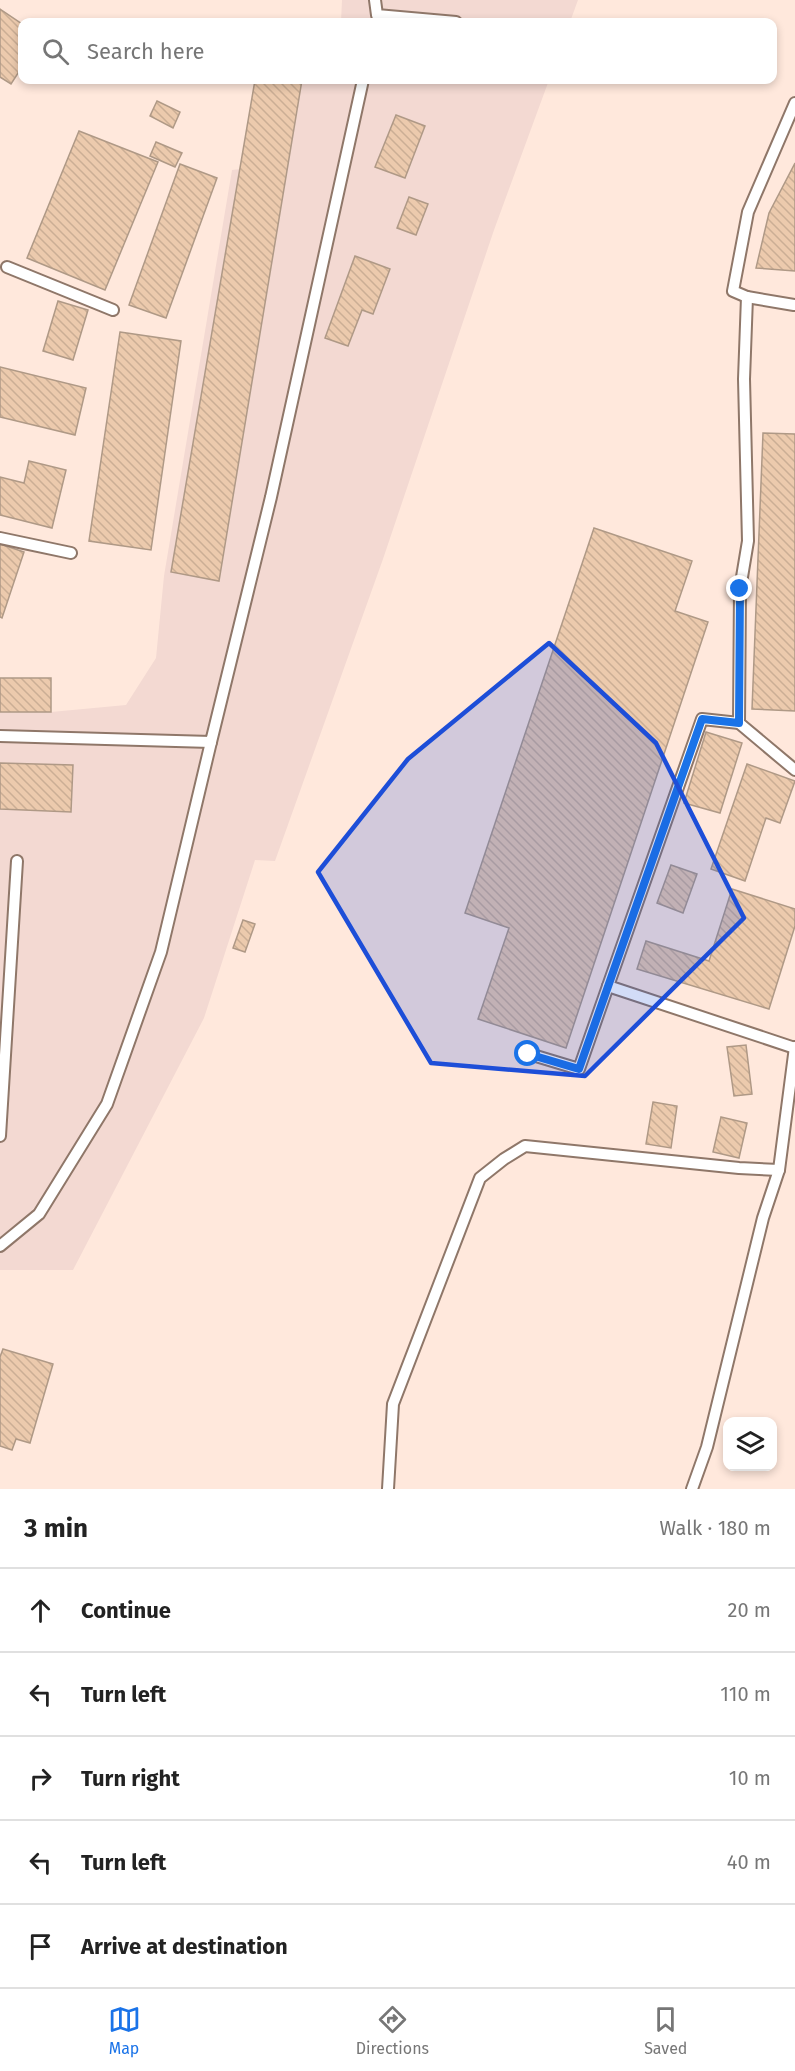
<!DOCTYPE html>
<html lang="en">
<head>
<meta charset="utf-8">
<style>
  body { margin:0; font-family:"Fira Sans",sans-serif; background:#f2f2f2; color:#222 }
  .controls { position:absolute; right:18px; bottom:18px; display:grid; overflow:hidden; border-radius:12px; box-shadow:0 3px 9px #0003 }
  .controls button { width:54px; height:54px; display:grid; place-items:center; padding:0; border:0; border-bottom:2px solid #e0e0e0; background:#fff; color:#222; font:30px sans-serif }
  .stop { position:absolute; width:18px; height:18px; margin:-14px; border:4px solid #1a73e8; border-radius:50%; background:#fff }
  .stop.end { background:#1a73e8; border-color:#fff; box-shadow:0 2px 6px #0008 }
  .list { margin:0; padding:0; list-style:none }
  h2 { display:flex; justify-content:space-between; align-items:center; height:78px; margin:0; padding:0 24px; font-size:26px }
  h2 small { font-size:20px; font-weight:400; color:#767676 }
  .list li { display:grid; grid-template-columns:39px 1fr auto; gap:18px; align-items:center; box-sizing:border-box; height:84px; padding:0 24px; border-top:2px solid #e0e0e0 }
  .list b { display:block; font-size:22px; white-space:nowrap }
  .list em { font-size:20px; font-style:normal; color:#767676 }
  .icon { flex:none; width:33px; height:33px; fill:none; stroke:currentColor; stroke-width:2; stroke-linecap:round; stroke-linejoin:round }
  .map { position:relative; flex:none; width:795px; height:1489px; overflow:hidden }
  .search { position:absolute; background:#fff; box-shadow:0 3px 9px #0003; left:18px; right:18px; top:18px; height:66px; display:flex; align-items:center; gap:15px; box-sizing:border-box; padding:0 21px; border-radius:12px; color:#767676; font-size:22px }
  .sheet { height:498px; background:#fff }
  nav { display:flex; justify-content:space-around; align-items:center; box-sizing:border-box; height:84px; border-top:2px solid #e0e0e0; background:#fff; font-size:16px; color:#767676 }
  nav a { display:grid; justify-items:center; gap:3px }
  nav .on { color:#1a73e8 }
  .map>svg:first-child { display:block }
  .industrial { fill:#f3d9d2 }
  .building { fill:url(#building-back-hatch); stroke:#af9986; stroke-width:1.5 }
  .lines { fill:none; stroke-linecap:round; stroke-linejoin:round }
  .lane-casing { stroke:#8f7769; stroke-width:14 }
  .lane { stroke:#fff; stroke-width:10 }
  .route { stroke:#1a73e8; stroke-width:8 }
  .marked { fill:#1d4ed8; fill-opacity:0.2; stroke:#1d4ed8; stroke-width:4.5; stroke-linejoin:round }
</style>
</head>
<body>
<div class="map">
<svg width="795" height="1489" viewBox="0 0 795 1489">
  <defs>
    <pattern id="building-back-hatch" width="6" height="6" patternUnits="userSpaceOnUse" patternTransform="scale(1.5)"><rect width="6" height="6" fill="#eccaad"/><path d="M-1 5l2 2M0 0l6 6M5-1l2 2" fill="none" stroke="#cbae95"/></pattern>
  </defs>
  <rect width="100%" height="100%" fill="#ffe8dc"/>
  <g class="industrial">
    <polygon points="342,0 578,0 570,22 341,22"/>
    <polygon points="255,80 549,80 494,230 383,559 275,861 255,860 204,1018 73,1270 0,1270 0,712 51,712 126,705 156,658 164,576 232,170 240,169"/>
  </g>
  <g class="building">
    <polygon points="0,9 22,24 22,67 11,84 0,77"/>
    <polygon points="255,80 302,80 219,581 171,572"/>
    <polygon points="157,101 180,112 173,128 150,116"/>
    <polygon points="396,115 425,126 405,178 375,167"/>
    <polygon points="79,131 158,162 105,290 27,258"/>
    <polygon points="156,142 182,153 175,167 150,156"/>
    <polygon points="795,163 795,271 756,268 769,213"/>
    <polygon points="180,164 217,178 166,318 129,305"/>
    <polygon points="409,197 428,204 416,235 397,228"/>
    <polygon points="355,256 390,269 373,314 362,310 348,346 325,338"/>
    <polygon points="58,301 88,310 73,360 43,351"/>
    <polygon points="120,332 181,341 151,550 89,541"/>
    <polygon points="0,367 86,388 75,435 0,417"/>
    <polygon points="763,433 795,434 795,711 752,709"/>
    <polygon points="29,461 66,470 52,528 0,515 0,477 24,483"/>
    <polygon points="594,528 692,561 675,611 708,622 566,1048 478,1019 509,928 465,913"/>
    <polygon points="0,544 24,552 2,618 0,617"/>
    <rect x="0" y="678" width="51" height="34"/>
    <polygon points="706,732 742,743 720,813 684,803"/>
    <polygon points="0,763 73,765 71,812 0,809"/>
    <polygon points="747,764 795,781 780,823 766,818 745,881 711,869"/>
    <polygon points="671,865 697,874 683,913 657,903"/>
    <polygon points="732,889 795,909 795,926 769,1009 637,969 646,941 709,961"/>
    <polygon points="243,920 255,924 245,952 233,948"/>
    <polygon points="746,1045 752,1094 734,1096 727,1047"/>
    <polygon points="653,1102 677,1106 671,1148 646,1144"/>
    <polygon points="721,1117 747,1123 739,1158 713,1152"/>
    <polygon points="3,1349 53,1364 30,1443 16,1439 12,1450 0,1446 0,1357"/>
  </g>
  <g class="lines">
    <defs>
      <g id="lane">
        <polyline points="375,0 377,15 456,22"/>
        <polyline points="7,267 113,310"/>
        <polyline points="747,297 744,379 748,541 740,589 739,723 795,770"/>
        <polyline points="794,305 747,297 733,291 748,212 795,103"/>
        <polyline points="0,538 71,553"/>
        <polyline points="739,723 702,719 608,986 795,1048"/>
        <polyline points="0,736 211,742 271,497 363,80"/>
        <polyline points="526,1053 579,1069 608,986"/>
        <polyline points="0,1136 17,861"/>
        <polyline points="0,1246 39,1214 107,1104 161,952 211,742"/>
        <polyline points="388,1489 393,1404 480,1178 504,1159 525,1146 739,1168 779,1170"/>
        <polyline points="692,1489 707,1447 763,1218 779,1170 795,1047"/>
      </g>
    </defs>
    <use href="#lane" class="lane-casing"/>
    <use href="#lane" class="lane"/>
  </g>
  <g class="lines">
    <polyline class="route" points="528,1054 579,1069 702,719 739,723 740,589"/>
  </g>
  <path class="marked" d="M549,643L656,743L744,918L585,1076L431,1063L318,872L408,759Z"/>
</svg>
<div class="controls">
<button><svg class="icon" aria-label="layers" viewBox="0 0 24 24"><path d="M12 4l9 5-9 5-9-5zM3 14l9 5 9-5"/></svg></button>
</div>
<div class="stop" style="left:528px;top:1054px"></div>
<div class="stop end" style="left:740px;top:589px"></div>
<div class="search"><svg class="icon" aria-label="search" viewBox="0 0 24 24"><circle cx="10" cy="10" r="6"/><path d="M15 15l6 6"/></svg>Search here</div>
</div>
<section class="sheet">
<h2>3 min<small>Walk · 180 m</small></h2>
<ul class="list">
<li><svg class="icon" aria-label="ahead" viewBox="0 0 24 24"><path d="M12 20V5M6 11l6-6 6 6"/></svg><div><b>Continue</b></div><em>20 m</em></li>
<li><svg class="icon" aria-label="left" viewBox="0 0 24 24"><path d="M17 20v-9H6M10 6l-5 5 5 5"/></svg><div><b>Turn left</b></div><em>110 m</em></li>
<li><svg class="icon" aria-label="right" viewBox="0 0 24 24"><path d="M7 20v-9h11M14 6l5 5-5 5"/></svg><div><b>Turn right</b></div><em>10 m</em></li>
<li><svg class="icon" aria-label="left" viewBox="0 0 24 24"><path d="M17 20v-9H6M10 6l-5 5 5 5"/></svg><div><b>Turn left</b></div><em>40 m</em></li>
<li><svg class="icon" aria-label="arrive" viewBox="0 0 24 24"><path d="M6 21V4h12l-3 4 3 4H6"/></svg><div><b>Arrive at destination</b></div></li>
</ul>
</section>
<nav>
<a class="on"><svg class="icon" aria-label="map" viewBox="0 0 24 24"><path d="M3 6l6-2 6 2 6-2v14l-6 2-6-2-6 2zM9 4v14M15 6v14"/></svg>Map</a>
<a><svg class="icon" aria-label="directions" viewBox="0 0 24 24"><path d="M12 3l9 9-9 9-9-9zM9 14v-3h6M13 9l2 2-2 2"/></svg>Directions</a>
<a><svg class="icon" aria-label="saved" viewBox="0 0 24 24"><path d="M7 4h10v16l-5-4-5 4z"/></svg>Saved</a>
</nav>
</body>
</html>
